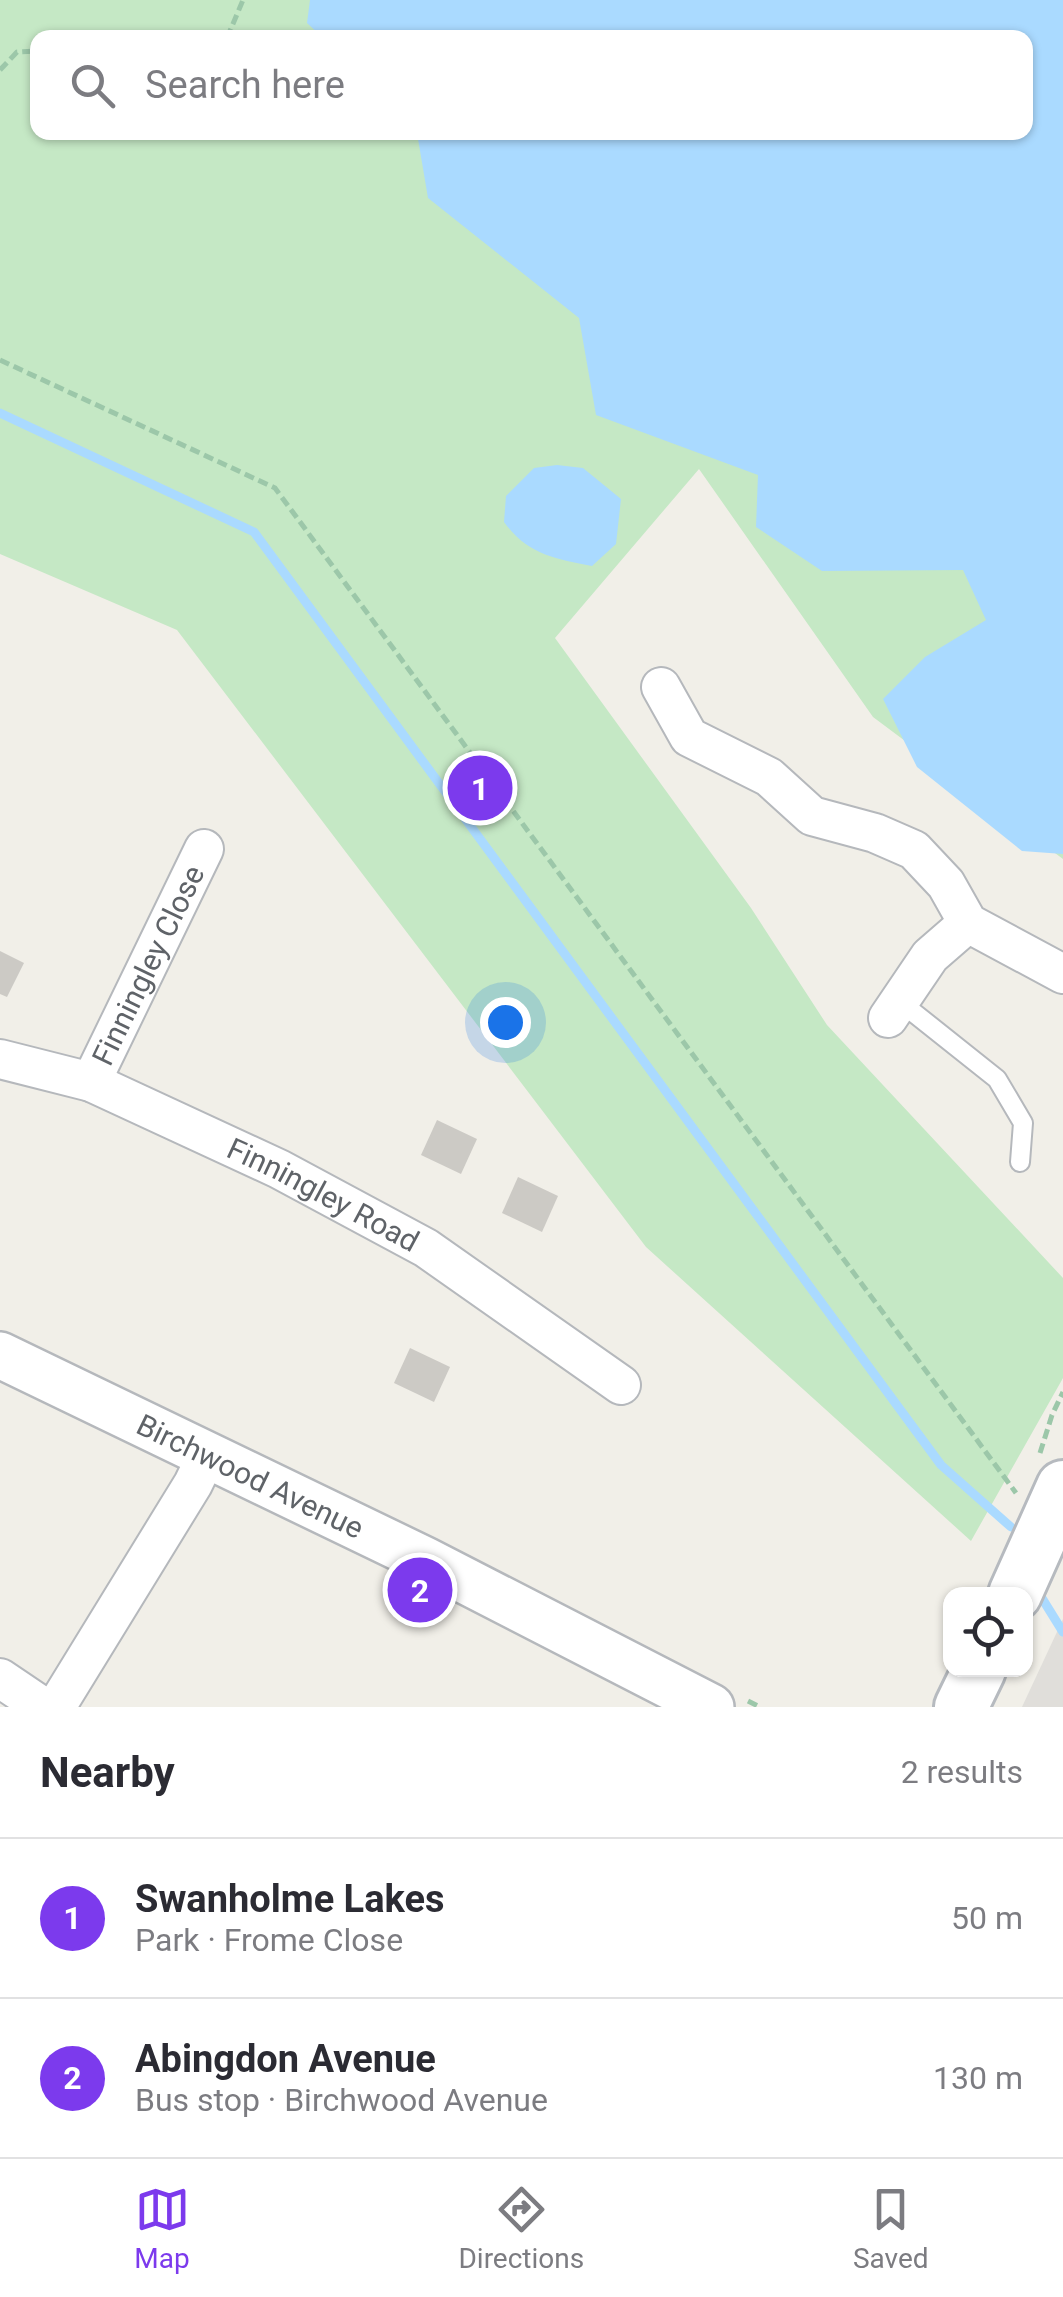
<!DOCTYPE html>
<html lang="en">
<head>
<meta charset="utf-8">
<style>
  body { margin:0; font-family:Roboto,sans-serif; background:#f7f7f7; color:#2b2b33 }
  .controls { position:absolute; right:30px; bottom:30px; display:grid; overflow:hidden; border-radius:20px; box-shadow:0 2px 8px #0004 }
  .controls button { width:90px; height:90px; display:grid; place-items:center; padding:0; border:0; border-bottom:2px solid #e1e1e2; background:#fff; color:#2b2b33; font:50px sans-serif }
  .you { position:absolute; left:505px; top:1022px; width:35px; height:35px; margin:-25px; border:8px solid #fff; border-radius:50%; background:#1a73e8; box-shadow:0 0 0 15px #1a73e833 }
  .badge { display:grid; place-items:center; width:65px; height:65px; border-radius:50%; background:#7c3aed; color:#fff; font-size:32px; font-weight:700 }
  .pin { position:absolute; translate:-50% -50%; border:5px solid #fff; box-shadow:0 2px 10px #0006 }
  .list { margin:0; padding:0; list-style:none }
  h2 { display:flex; justify-content:space-between; align-items:center; height:130px; margin:0; padding:0 40px; font-size:42px }
  h2 small { font-size:32px; font-weight:400; color:#7c7c81 }
  .list li { display:grid; grid-template-columns:65px 1fr auto; gap:30px; align-items:center; box-sizing:border-box; height:160px; padding:0 40px; border-top:2px solid #e1e1e2 }
  .list b { display:block; font-size:38px; white-space:nowrap }
  .list p { margin:0; font-size:32px; white-space:nowrap; color:#7c7c81 }
  .list em { font-size:32px; font-style:normal; color:#7c7c81 }
  .icon { flex:none; width:55px; height:55px; fill:none; stroke:currentColor; stroke-width:2; stroke-linecap:round; stroke-linejoin:round }
  .map { position:relative; flex:none; width:1063px; height:1707px; overflow:hidden }
  .search { position:absolute; background:#fff; box-shadow:0 2px 8px #0004; left:30px; right:30px; top:30px; height:110px; display:flex; align-items:center; gap:25px; box-sizing:border-box; padding:0 35px; border-radius:20px; color:#7c7c81; font-size:38px }
  .sheet { height:450px; background:#fff }
  nav { display:flex; justify-content:space-around; align-items:center; box-sizing:border-box; height:140px; border-top:2px solid #e1e1e2; background:#fff; font-size:28px; color:#7c7c81 }
  nav a { display:grid; justify-items:center; gap:5px }
  nav .on { color:#7c3aed }
  .map>svg:first-child { display:block }
  .industrial { fill:#e0deda }
  .green { fill:#c5e8c5; fill-rule:evenodd }
  .water { fill:#aadaff }
  .lines { fill:none; stroke-linecap:round; stroke-linejoin:round }
  .stream { stroke:#aadaff; stroke-width:9 }
  .building { fill:#cccac5 }
  .service-casing { stroke:#b5b8bc; stroke-width:22 }
  .minor-casing { stroke:#b5b8bc; stroke-width:42 }
  .tertiary-casing { stroke:#b5b8bc; stroke-width:50 }
  .secondary-casing { stroke:#b6babf; stroke-width:58 }
  .path { stroke:#9cc7a9; stroke-width:5; stroke-dasharray:10 5; stroke-linecap:butt }
  .service { stroke:#fff; stroke-width:18 }
  .minor { stroke:#fff; stroke-width:38 }
  .tertiary { stroke:#fff; stroke-width:45 }
  .secondary { stroke:#fff; stroke-width:52 }
  .labels { text-anchor:middle; dominant-baseline:central; stroke-width:10; stroke-linejoin:round; paint-order:stroke }
  .street-label { font-size:30px; fill:#5f6368; stroke:#fff }
</style>
</head>
<body>
<div class="map">
<svg width="1063" height="1707" viewBox="0 0 1063 1707">
  <rect width="100%" height="100%" fill="#f1efe8"/>
  <polygon class="industrial" points="1063,1619 1063,1707 1022,1707"/>
  <path class="green" d="M0,0H1063V859L873,717L699,469L555,638L751,908L827,1025L1063,1278V1378L971,1541L646,1247L177,630L0,554ZM38,38H1026V132H38Z"/>
  <g class="water">
    <polygon points="310,0 1063,0 1063,854 1022,851 917,767 883,699 925,657 986,620 963,570 822,571 756,527 758,475 596,415 579,318 428,198 417,133 1026,132 1026,38 322,37 307,23"/>
    <path d="M557,465L583,468L621,499L616,544L592,566C555,559 527,554 504,522L506,496L534,468Z"/>
  </g>
  <g class="lines">
    <g class="stream">
      <polyline points="0,413 254,532 941,1465 1011,1527"/>
      <polyline points="1040,1595 1063,1632"/>
    </g>
  </g>
  <g class="building">
    <polygon points="0,951 24,963 7,997 0,994"/>
    <polygon points="437,1120 477,1139 461,1174 421,1155"/>
    <polygon points="518,1177 558,1196 542,1232 502,1213"/>
    <polygon points="410,1348 450,1367 434,1402 394,1383"/>
  </g>
  <g class="lines">
    <defs>
      <polyline id="service" points="899,1001 997,1079 1023,1123 1020,1162"/>
      <g id="minor">
        <polyline points="661,687 689,737 769,777 812,816 875,833 914,850 946,884 968,923 1063,974"/>
        <polyline points="888,1018 930,956 968,923"/>
        <path id="s1" d="M0,1059L91,1082L279,1169L426,1248L621,1385"/>
        <path id="s2" d="M91,1082L204,849"/>
        <polyline points="0,1678 43,1707"/>
        <polyline points="56,1707 193,1484 208,1453"/>
      </g>
      <g id="tertiary">
        <path id="s3" d="M0,1355L425,1560L711,1707"/>
      </g>
      <g id="secondary">
        <polyline points="1015,1594 1063,1487"/>
        <polyline points="961,1707 979,1670"/>
      </g>
    </defs>
    <use href="#service" class="service-casing"/>
    <use href="#minor" class="minor-casing"/>
    <use href="#tertiary" class="tertiary-casing"/>
    <use href="#secondary" class="secondary-casing"/>
    <g class="path">
      <polyline points="227,38 243,0"/>
      <polyline points="0,70 17,52 38,51"/>
      <polyline points="0,360 275,488 1016,1493"/>
      <polyline points="1040,1453 1052,1415 1063,1392"/>
      <polyline points="748,1701 760,1707"/>
    </g>
    <use href="#service" class="service"/>
    <use href="#minor" class="minor"/>
    <use href="#tertiary" class="tertiary"/>
    <use href="#secondary" class="secondary"/>
  </g>
  <g class="labels">
    <g class="street-label">
      <text stroke="none"><textPath href="#s2" startOffset="130">Finningley Close</textPath></text>
      <text stroke="none"><textPath href="#s1" startOffset="352">Finningley Road</textPath></text>
      <text stroke="none"><textPath href="#s3" startOffset="278">Birchwood Avenue</textPath></text>
    </g>
  </g>
</svg>
<div class="controls">
<button><svg class="icon" aria-label="locate" viewBox="0 0 24 24"><circle cx="12" cy="12" r="6"/><path d="M12 2v4M12 18v4M2 12h4M18 12h4"/></svg></button>
</div>
<div class="you"></div>
<div class="pin badge" style="left:480px;top:788px">1</div>
<div class="pin badge" style="left:420px;top:1590px">2</div>
<div class="search"><svg class="icon" aria-label="search" viewBox="0 0 24 24"><circle cx="10" cy="10" r="6"/><path d="M15 15l6 6"/></svg>Search here</div>
</div>
<section class="sheet">
<h2>Nearby<small>2 results</small></h2>
<ul class="list">
<li><span class="badge">1</span><div><b>Swanholme Lakes</b><p>Park · Frome Close</p></div><em>50 m</em></li>
<li><span class="badge">2</span><div><b>Abingdon Avenue</b><p>Bus stop · Birchwood Avenue</p></div><em>130 m</em></li>
</ul>
</section>
<nav>
<a class="on"><svg class="icon" aria-label="map" viewBox="0 0 24 24"><path d="M3 6l6-2 6 2 6-2v14l-6 2-6-2-6 2zM9 4v14M15 6v14"/></svg>Map</a>
<a><svg class="icon" aria-label="directions" viewBox="0 0 24 24"><path d="M12 3l9 9-9 9-9-9zM9 14v-3h6M13 9l2 2-2 2"/></svg>Directions</a>
<a><svg class="icon" aria-label="saved" viewBox="0 0 24 24"><path d="M7 4h10v16l-5-4-5 4z"/></svg>Saved</a>
</nav>
</body>
</html>
